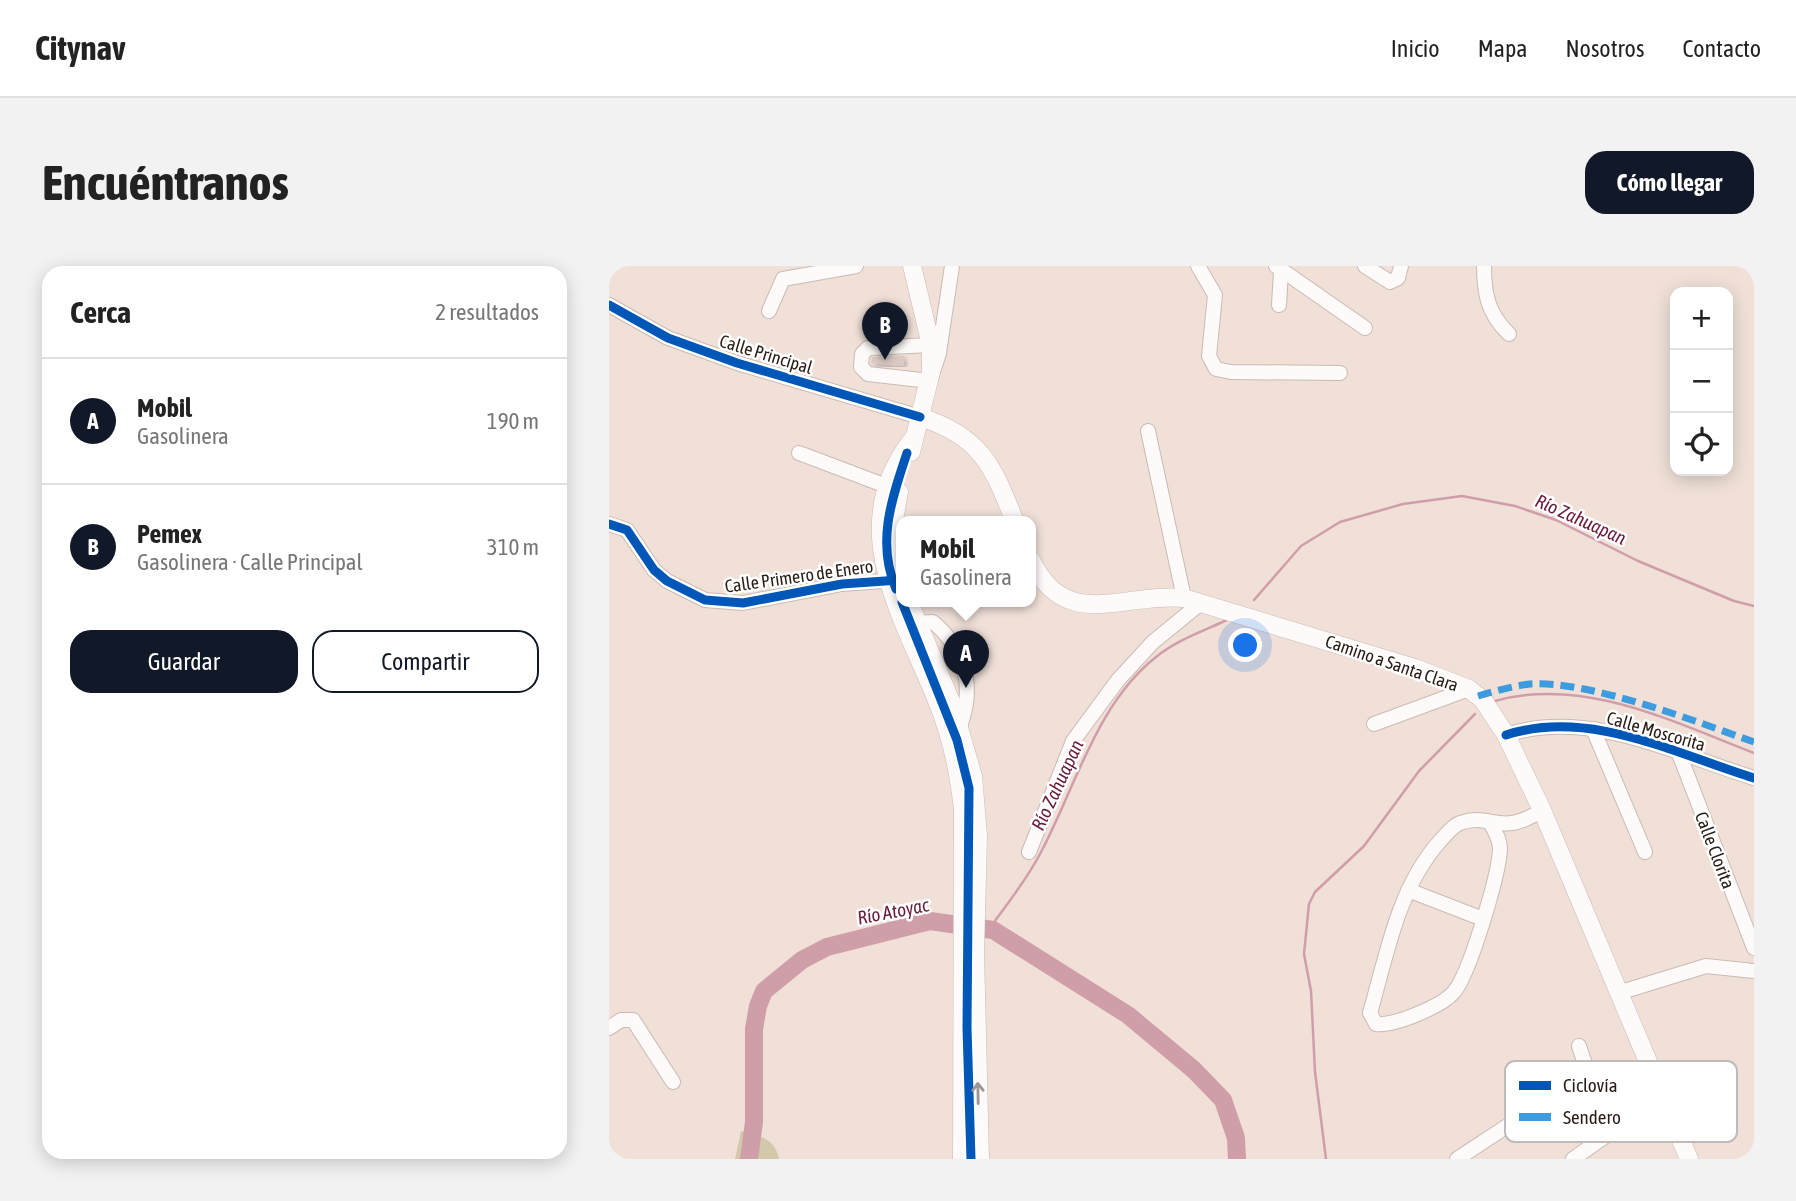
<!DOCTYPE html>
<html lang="es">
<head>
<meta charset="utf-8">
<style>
  body { margin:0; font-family:"Asap Condensed",sans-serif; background:#f2f2f2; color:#222 }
  .controls { position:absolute; right:21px; top:21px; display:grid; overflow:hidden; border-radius:14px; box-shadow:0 4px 18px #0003 }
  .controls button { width:63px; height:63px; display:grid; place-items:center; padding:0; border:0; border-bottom:2px solid #e0e0e0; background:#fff; color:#222; font:35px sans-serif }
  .you { position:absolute; left:637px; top:380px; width:24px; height:24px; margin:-18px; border:5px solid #fff; border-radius:50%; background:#1a73e8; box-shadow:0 0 0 10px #1a73e833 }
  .badge { display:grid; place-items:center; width:46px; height:46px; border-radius:50%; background:#111827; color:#fff; font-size:23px; font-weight:700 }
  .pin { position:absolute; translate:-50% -58px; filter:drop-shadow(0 2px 4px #0008) }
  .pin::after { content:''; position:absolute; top:37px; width:24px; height:21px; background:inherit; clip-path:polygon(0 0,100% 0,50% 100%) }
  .popup { position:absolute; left:287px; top:250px; width:140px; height:91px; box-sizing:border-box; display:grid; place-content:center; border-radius:14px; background:#fff; filter:drop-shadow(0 2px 5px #0005); font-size:23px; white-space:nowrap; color:#767676 }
  .popup b { font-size:26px; color:#222 }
  .popup::after { content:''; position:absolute; left:50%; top:100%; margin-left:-14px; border:14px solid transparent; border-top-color:#fff }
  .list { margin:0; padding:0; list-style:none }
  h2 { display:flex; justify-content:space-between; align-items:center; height:91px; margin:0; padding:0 28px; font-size:30px }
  h2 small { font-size:23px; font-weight:400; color:#767676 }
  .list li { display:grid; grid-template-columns:46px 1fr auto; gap:21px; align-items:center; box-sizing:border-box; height:126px; padding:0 28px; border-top:2px solid #e0e0e0 }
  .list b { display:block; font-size:26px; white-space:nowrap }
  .list p { margin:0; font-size:23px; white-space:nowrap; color:#767676 }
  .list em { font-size:23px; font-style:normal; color:#767676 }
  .actions { display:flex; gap:14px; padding:21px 28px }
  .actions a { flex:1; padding:16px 0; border:2px solid #111827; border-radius:21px; text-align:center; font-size:24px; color:#111827 }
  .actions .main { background:#111827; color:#fff }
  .icon { flex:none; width:38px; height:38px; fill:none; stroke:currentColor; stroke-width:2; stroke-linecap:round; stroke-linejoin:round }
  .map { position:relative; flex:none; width:1145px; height:893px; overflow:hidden; border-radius:21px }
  header { display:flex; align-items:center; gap:42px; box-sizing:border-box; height:98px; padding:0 35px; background:#fff; border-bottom:2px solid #e0e0e0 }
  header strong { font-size:33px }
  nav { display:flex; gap:38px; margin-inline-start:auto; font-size:24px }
  .intro { display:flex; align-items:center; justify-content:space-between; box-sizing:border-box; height:168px; padding:0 42px }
  h1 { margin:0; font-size:49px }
  .button { padding:18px 32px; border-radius:21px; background:#111827; color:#fff; font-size:24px; font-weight:700 }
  main { display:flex; gap:42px; padding:0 42px }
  aside { flex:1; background:#fff; border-radius:21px; box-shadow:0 4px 18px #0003 }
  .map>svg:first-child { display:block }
  .green { fill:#d4c8ab }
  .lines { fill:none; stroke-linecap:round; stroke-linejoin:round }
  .stream { stroke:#d09ea8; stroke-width:2.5 }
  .river { stroke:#d09ea8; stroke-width:18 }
  .building { fill:#dbc9c4; filter:url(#shadow) }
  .minor-casing { stroke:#c9bbb4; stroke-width:16 }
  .major-casing { stroke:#c9bbb4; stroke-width:19 }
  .minor { stroke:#fdfaf9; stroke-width:14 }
  .major { stroke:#fdfaf9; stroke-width:18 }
  .quiet { stroke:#3d9bdf; stroke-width:7; stroke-dasharray:14 7; stroke-linecap:butt }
  .cycleway-casing { stroke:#fff; stroke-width:13 }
  .cycleway { stroke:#0057b8; stroke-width:9 }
  .oneway { stroke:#9e9692 }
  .labels { text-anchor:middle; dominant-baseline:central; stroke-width:5; stroke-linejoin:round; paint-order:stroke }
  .street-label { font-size:18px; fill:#291c15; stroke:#fff }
  .water-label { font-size:19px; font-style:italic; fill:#691b39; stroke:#fff }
  .key { fill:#fff; stroke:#bfbbb9; stroke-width:2 }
  .key-label { font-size:19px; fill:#291c15 }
</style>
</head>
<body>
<header>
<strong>Citynav</strong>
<nav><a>Inicio</a><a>Mapa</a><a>Nosotros</a><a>Contacto</a></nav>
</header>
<div class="intro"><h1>Encuéntranos</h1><a class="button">Cómo llegar</a></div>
<main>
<aside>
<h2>Cerca<small>2 resultados</small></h2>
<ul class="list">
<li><span class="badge">A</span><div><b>Mobil</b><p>Gasolinera</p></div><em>190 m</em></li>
<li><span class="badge">B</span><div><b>Pemex</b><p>Gasolinera · Calle Principal</p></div><em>310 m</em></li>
</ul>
<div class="actions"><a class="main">Guardar</a><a>Compartir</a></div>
</aside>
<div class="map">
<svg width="1145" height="893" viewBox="0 0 1145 893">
  <defs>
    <filter id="shadow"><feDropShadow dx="3" dy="3" stdDeviation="3.5" flood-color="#0004"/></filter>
  </defs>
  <rect width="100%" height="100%" fill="#f0e0d8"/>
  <path class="green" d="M132,865C151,870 166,872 170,893H126Z"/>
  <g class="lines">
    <g class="stream">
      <polyline points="645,334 692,280 731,256 794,238 853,230 906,240 947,254 1029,295 1125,335 1145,340"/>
      <path d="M886,435C974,410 1064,456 1145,487"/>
      <path d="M380,663C398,638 417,615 431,588C466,523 487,438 547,391C568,374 594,365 618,354"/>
      <polyline points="717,893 706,806 702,725 695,688 700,638 706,626 755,580 810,505 866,448"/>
    </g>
    <polyline class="river" points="140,893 145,856 145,763 149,740 155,725 193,694 218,681 321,655 384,664 519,749 585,804 614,834 627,872 628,893"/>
  </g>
  <polygon class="building" points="295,90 294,100 262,97 263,91"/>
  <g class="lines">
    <defs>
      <g id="minor">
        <polyline points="589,0 606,29 600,90 607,103 622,106 731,107"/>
        <polyline points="667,0 756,62"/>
        <polyline points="756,0 781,16 789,12 792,0"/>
        <path d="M875,0C875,28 879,48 900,68"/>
        <polyline points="0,39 59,72 128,97 311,151"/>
        <polyline points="670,39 672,6"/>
        <polyline points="160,45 174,13 247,0"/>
        <polyline points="322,79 259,82 253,88 252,101 259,108 321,115 330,87 343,0"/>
        <polyline points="539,165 575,332"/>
        <polyline points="190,187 280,221"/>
        <polyline points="0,258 18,264 45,304 58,315 96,334 134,337 233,318 289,314"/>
        <path d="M299,357L324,356C356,383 366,421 351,460"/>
        <polyline points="765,458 860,423"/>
        <polyline points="984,463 1036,586"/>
        <path d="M897,469C980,442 1067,488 1145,512"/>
        <polyline points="1069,485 1145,682"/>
        <path d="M882,558C886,566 891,573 891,583C890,608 861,707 845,726C833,740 786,760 767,758L761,747C778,688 789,622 831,575C837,569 843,560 851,557C883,546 891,572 933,544"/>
        <polyline points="420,586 464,475 509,414 544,376 593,336"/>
        <polyline points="799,624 874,653"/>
        <polyline points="1009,727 1097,700 1145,705"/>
        <polyline points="0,762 12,754 24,754 64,816"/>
        <polyline points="970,780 979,807 1006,862"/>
        <polyline points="848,893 979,807"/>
        <polyline points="964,893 1029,847"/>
      </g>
      <g id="major">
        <path d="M311,151C372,170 384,200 406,256"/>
        <path d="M303,174C235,262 294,349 328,435C343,471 350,506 354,544L353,893"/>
        <polyline points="302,186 322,106 322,79 303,0"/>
        <polyline points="290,226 283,265 292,319"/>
        <path d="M422,294C456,367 515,326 575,332L806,402L860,423L874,434L897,469L933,544L1080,893"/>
        <polyline points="300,336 343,438 364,510 369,570 366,686 371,893"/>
      </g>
    </defs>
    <use href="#minor" class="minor-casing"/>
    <use href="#major" class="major-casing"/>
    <use href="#minor" class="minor"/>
    <use href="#major" class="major"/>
    <path class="quiet" d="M869,430C886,425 904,420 921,418C980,414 1088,456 1145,476"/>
    <defs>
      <g id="cycleway">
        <polyline points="0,39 59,72 128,97 311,151"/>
        <polyline points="0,258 18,264 45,304 58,315 96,334 134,337 233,318 290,314"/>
        <path d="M287,323C267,276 283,232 298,187"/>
        <polyline points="293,336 348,474 360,522 358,762 362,893"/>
        <path d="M897,469C980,442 1067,488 1145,512"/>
      </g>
    </defs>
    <use href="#cycleway" class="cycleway-casing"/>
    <use href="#cycleway" class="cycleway"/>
  </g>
  <defs><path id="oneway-shaft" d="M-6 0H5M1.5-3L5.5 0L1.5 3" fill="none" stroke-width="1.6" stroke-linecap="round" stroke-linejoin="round" transform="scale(1.75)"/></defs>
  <use class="oneway" href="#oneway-shaft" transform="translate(369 827) rotate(-91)"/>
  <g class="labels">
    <g class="street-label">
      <text transform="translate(157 88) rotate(17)">Calle Principal</text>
      <text transform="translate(190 310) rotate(-8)">Calle Primero de Enero</text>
      <text transform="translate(783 397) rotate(19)">Camino a Santa Clara</text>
      <text transform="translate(1047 465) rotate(16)">Calle Moscorita</text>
      <text transform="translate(1106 584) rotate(69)">Calle Clorita</text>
    </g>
    <g class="water-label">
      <text transform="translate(972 253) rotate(24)">Río Zahuapan</text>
      <text transform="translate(448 519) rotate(-65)">Río Zahuapan</text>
      <text transform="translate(284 645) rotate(-11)">Río Atoyac</text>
    </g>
  </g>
  <rect x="896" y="795" width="232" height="81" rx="10" class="key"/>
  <rect x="910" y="815" width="32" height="9" fill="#0057b8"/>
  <rect x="910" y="847" width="32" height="8" fill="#3d9bdf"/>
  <g class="key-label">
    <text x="954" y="826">Ciclovía</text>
    <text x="954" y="858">Sendero</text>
  </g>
</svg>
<div class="controls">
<button>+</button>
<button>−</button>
<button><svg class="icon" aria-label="locate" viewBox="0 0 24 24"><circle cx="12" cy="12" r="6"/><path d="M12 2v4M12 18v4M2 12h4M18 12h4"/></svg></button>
</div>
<div class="you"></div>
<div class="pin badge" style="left:357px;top:422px">A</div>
<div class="popup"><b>Mobil</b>Gasolinera</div>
<div class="pin badge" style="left:276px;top:94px">B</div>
</div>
</main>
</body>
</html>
